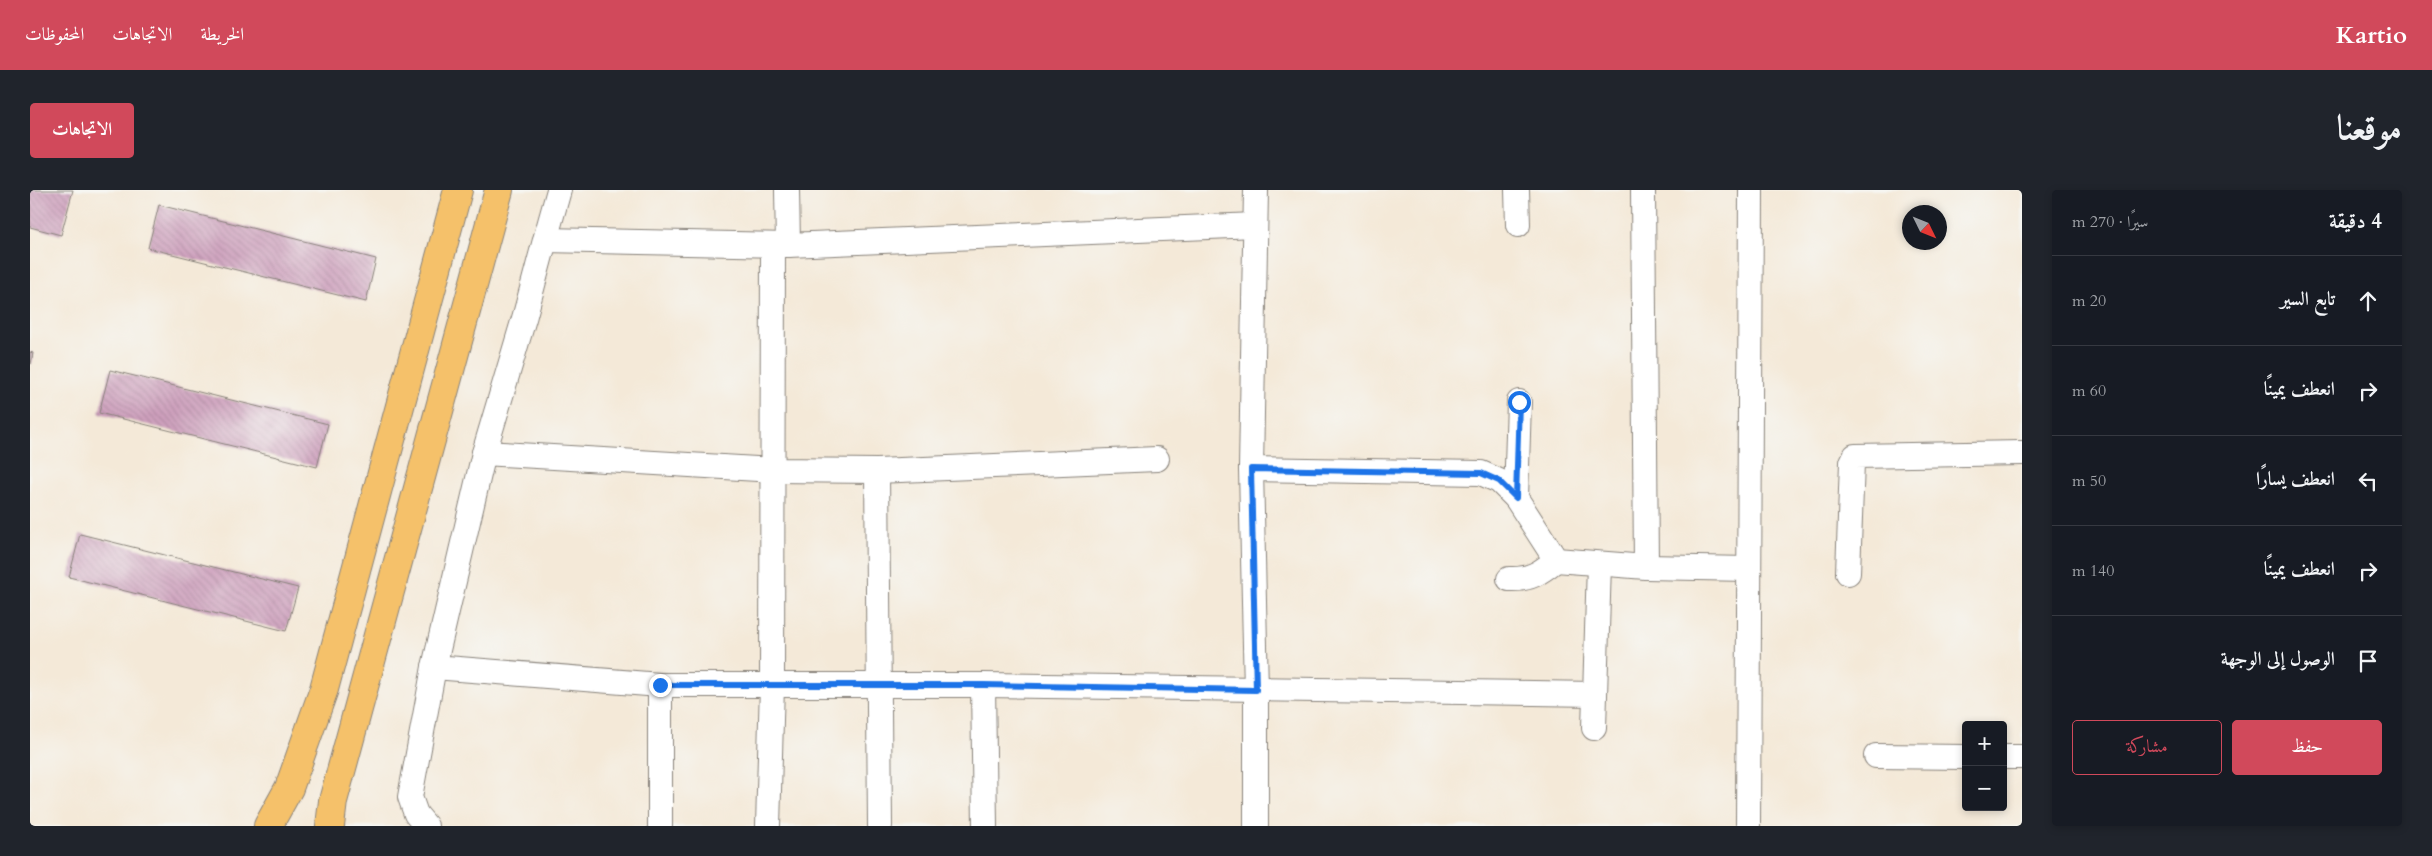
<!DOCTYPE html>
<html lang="ar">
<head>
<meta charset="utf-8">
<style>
  body { margin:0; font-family:Cardo,Amiri,serif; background:#20242c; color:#f1f3f6; direction:rtl }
  .controls { position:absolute; right:15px; bottom:15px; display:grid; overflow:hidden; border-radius:5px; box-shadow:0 2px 8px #0003 }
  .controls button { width:45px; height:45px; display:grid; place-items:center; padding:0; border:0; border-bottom:1px solid #363941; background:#171b24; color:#f1f3f6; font:25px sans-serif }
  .compass { position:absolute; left:1872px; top:15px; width:45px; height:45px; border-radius:50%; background:#171b24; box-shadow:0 2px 8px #0003; rotate:133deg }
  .stop { position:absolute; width:15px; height:15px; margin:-11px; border:4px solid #1a73e8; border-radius:50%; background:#fff }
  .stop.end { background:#1a73e8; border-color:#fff; box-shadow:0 1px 5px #0008 }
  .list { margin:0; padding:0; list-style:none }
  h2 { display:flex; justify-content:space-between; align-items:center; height:65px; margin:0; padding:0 20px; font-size:21px }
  h2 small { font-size:16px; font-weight:400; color:#9ea1a6 }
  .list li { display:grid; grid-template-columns:32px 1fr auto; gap:15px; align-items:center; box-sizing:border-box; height:90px; padding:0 20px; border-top:1px solid #363941 }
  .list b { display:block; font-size:19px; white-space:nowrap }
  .list em { font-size:16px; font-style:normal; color:#9ea1a6 }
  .actions { display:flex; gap:10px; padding:15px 20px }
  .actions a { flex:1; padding:11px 0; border:1px solid #d1495b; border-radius:5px; text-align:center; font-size:18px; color:#d1495b }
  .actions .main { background:#d1495b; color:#fff }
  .icon { flex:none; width:28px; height:28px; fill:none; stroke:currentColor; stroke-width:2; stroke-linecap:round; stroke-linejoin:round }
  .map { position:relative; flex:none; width:1992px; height:636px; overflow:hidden; direction:ltr; border-radius:5px }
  header { display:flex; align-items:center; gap:30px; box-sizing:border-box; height:70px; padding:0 25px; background:#d1495b; color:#fff }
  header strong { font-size:24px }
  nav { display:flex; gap:28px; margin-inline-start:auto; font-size:18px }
  .intro { display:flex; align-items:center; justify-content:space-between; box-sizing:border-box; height:120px; padding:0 30px }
  h1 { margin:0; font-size:35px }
  .button { padding:12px 22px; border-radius:5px; background:#d1495b; color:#fff; font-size:18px; font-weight:700 }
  main { display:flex; gap:30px; padding:0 30px }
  aside { flex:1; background:#171b24; border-radius:5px; box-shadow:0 2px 8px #0003 }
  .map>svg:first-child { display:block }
  .building { fill:url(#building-back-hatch) }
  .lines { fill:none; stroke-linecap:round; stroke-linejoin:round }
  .minor-casing { stroke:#88827a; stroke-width:26 }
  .primary-casing { stroke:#88827a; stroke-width:30 }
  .minor { stroke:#fff; stroke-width:24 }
  .primary { stroke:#f5c16b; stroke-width:28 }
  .route { stroke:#1a73e8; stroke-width:6 }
</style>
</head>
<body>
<header>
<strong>Kartio</strong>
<nav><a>الخريطة</a><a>الاتجاهات</a><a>المحفوظات</a></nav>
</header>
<div class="intro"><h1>موقعنا</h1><a class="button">الاتجاهات</a></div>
<main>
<aside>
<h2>4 دقيقة<small>سيرًا · 270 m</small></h2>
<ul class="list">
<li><svg class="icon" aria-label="ahead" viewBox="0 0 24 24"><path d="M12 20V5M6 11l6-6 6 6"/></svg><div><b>تابع السير</b></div><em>20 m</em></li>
<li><svg class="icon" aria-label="right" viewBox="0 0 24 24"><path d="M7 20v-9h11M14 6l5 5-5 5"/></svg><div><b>انعطف يمينًا</b></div><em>60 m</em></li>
<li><svg class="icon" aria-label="left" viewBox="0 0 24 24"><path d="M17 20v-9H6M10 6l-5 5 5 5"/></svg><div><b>انعطف يسارًا</b></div><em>50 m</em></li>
<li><svg class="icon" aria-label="right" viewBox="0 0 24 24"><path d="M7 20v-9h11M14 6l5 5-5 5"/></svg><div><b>انعطف يمينًا</b></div><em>140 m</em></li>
<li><svg class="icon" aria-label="arrive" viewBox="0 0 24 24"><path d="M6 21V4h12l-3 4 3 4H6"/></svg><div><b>الوصول إلى الوجهة</b></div></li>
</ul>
<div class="actions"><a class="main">حفظ</a><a>مشاركة</a></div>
</aside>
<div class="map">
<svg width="1992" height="636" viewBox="0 0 1992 636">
  <defs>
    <pattern id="building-back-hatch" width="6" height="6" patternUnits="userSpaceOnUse" patternTransform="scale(1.25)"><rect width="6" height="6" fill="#cd9fbc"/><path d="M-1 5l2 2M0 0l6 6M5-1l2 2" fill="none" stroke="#af88a1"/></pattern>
  </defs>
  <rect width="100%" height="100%" fill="#f6f6f2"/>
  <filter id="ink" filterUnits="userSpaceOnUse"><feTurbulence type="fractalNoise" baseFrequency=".02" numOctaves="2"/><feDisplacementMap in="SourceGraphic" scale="10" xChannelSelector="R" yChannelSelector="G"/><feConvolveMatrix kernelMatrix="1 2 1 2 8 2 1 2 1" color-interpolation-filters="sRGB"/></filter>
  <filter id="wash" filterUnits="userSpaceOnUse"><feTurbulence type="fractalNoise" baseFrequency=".0096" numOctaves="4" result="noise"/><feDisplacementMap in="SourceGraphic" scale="20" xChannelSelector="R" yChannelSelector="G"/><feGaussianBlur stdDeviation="1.12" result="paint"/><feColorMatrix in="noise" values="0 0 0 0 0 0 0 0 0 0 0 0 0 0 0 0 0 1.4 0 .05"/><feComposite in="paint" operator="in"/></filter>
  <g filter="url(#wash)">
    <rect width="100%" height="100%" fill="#f4e9d8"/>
    <g id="blocks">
      <g class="building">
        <polygon points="0,0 43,0 31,45 0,37"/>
        <polygon points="129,15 346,69 336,112 118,58"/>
        <polygon points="0,162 3,163 1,174 0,174"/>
        <polygon points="80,180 298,234 287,277 69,223"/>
        <polygon points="50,344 268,398 256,441 39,387"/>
      </g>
    </g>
  </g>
  <g filter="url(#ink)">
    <use href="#blocks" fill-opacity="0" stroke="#88827a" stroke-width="1"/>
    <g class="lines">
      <defs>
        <g id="minor">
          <polyline points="757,0 758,55"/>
          <polyline points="1226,0 1221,279 1226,500 1226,636"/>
          <polyline points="1487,0 1488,35"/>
          <polyline points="1613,0 1616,377"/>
          <polyline points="1225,35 758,55 515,50 495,125 454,263 404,477 630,495 953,495 1565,504"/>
          <polyline points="515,50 529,0"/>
          <polyline points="454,263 743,280 847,281 1127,269"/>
          <polyline points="1221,279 1451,283 1469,291 1486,308 1526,370 1616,377 1719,379"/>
          <polyline points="847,281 850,636"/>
          <polyline points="1486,308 1489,212"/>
          <polyline points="1818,383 1822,272 1825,266 1992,263"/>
          <path d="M1479,389C1500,390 1510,383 1526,370"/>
          <polyline points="953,495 955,636"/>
          <polyline points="1564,538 1569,374"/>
          <polyline points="1846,566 1936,567"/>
          <polyline points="1973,567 1992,567"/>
          <polyline points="396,636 386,624 380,607 404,477"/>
          <polyline points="630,636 630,495"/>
          <polyline points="738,636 742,495 743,55"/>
          <polyline points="1718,636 1721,0"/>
        </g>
        <g id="primary">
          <polyline points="238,636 259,598 294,499 428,0"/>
          <polyline points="300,636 303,611 469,0"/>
        </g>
      </defs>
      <use href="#minor" class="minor-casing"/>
      <use href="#primary" class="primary-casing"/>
      <use href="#minor" class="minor"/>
      <use href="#primary" class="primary"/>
    </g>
  </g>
  <g class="lines" filter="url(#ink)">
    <polyline class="route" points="630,495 953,495 1226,500 1221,279 1451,283 1469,291 1486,308 1489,212"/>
  </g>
</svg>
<div class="controls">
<button>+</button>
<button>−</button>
</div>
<svg class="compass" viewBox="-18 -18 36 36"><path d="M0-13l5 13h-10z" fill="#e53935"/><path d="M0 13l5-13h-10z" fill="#9ea1a6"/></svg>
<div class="stop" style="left:1489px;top:212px"></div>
<div class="stop end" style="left:630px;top:495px"></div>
</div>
</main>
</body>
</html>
